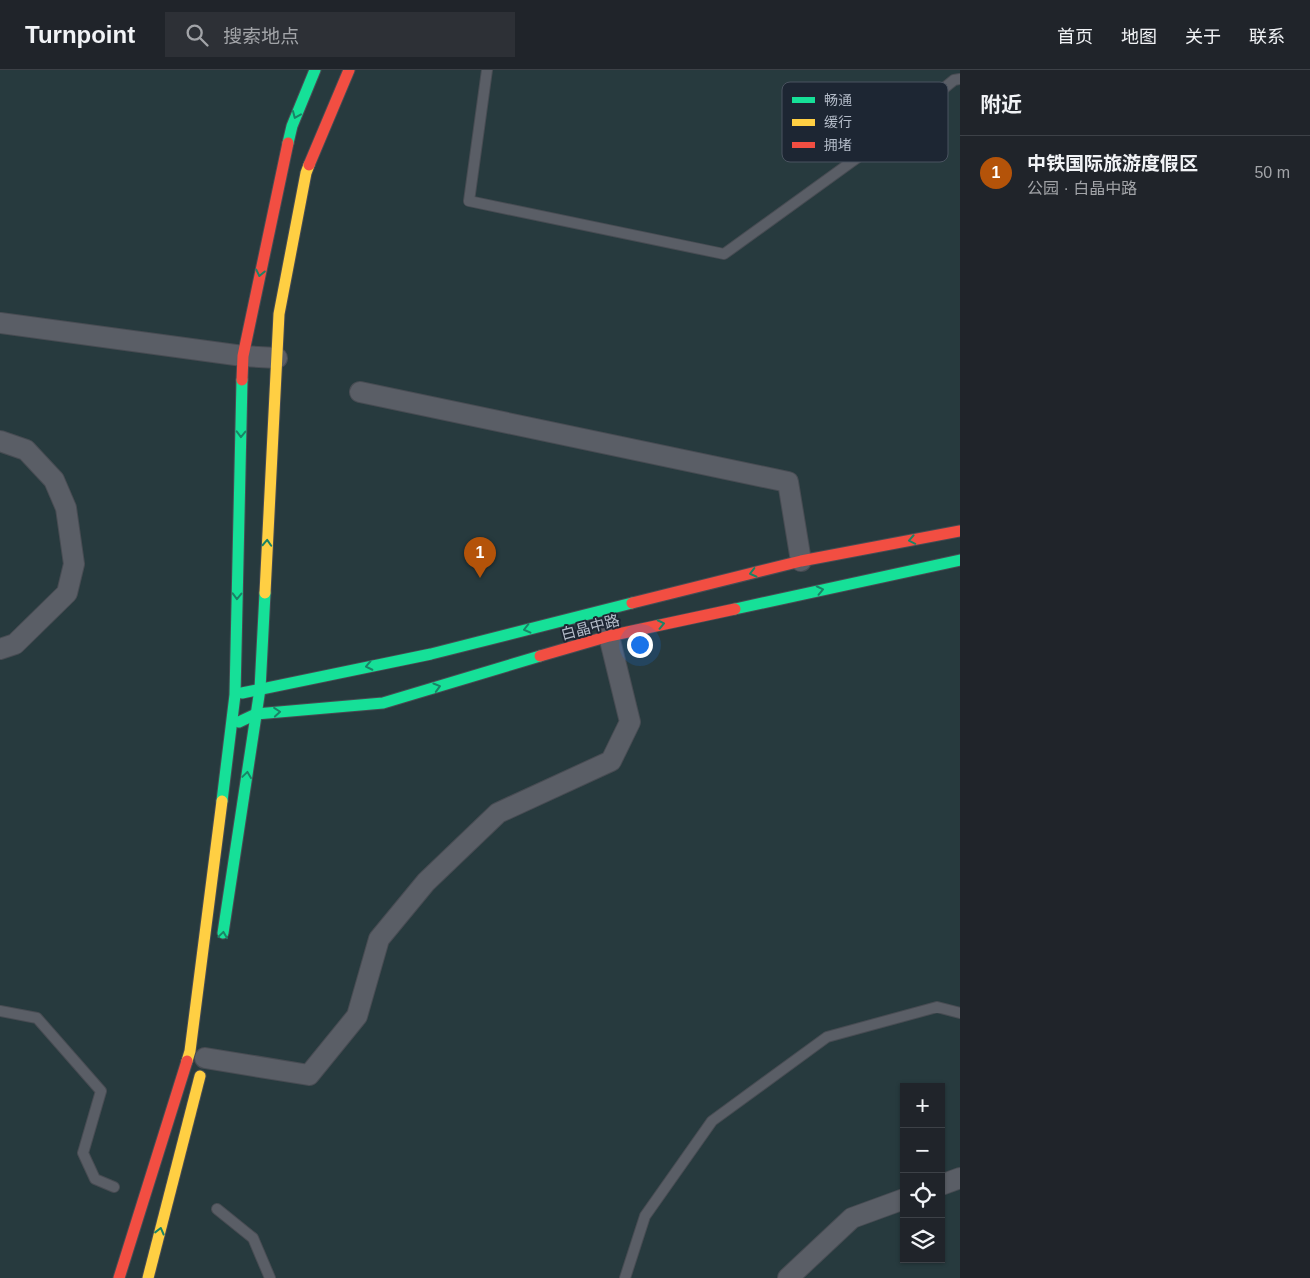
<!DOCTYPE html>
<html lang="zh">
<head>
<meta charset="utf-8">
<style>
  body { margin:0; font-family:Arial,"Noto Sans SC",sans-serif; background:#2d3036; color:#f1f3f6 }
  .controls { position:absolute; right:15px; bottom:15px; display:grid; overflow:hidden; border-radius:0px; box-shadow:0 1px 4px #0004 }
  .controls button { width:45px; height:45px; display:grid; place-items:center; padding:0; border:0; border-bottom:1px solid #3d4147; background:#20242a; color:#f1f3f6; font:25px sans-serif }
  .you { position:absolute; left:639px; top:574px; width:18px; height:18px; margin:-12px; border:4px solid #fff; border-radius:50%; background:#1a73e8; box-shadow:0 0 0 8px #1a73e833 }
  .badge { display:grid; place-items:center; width:32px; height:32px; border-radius:50%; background:#b45309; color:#fff; font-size:16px; font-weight:700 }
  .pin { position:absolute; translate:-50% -41px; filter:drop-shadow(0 1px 2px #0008) }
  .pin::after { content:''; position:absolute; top:26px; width:18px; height:15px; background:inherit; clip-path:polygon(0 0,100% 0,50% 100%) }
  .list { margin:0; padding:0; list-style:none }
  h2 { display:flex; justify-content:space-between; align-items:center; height:65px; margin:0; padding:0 20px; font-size:21px }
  h2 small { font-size:16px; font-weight:400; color:#a2a4a8 }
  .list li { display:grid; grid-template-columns:32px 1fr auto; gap:15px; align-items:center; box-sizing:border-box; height:75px; padding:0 20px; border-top:1px solid #3d4147 }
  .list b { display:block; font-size:19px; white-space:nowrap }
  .list p { margin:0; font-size:16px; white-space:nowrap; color:#a2a4a8 }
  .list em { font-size:16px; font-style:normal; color:#a2a4a8 }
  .icon { flex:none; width:28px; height:28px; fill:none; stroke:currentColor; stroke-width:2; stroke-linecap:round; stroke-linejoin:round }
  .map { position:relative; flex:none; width:960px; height:1208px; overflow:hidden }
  header { display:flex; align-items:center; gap:30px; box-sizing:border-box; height:70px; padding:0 25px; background:#20242a; border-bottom:1px solid #3d4147 }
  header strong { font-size:24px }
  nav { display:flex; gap:28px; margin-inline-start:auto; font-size:18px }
  .search { width:350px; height:45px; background:#2d3036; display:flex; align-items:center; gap:12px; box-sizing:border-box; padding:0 18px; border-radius:0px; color:#a2a4a8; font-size:19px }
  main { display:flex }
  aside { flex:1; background:#20242a }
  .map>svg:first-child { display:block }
  .green { fill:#273a3e; fill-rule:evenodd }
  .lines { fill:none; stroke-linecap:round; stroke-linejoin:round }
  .lane-casing { stroke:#484c53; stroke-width:12 }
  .street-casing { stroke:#484c53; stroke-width:22 }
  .fast-casing { stroke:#484c53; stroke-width:13 }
  .slow-casing { stroke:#484c53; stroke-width:13 }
  .jam-casing { stroke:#484c53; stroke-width:13 }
  .lane { stroke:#5a5e66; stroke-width:10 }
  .street { stroke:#5a5e66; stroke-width:20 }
  .fast { stroke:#16e098; stroke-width:11 }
  .slow { stroke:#ffcf43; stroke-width:11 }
  .jam { stroke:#f24e42; stroke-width:11 }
  .oneway { stroke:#1a8366 }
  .labels { text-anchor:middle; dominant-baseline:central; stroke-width:4; stroke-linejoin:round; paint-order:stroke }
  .street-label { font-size:15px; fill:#b4bcc9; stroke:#1d2633 }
  .key { fill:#1d2633; stroke:#4a5360; stroke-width:1 }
  .key-label { font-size:14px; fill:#b4bcc9 }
</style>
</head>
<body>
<header>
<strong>Turnpoint</strong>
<div class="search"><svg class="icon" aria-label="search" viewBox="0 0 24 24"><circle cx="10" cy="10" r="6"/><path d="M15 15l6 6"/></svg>搜索地点</div>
<nav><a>首页</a><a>地图</a><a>关于</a><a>联系</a></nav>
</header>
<main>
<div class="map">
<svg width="960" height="1208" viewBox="0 0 960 1208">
  <rect width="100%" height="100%" fill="#2a3038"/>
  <path class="green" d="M0,0H960V1208H0ZM904,1017H941V1189H904Z"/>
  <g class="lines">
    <defs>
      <g id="lane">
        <polyline points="487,0 469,131 724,184 868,80 954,10 960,9"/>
        <polyline points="0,941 37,948 101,1021 83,1083 95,1109 114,1117"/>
        <polyline points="217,1139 253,1168 270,1208"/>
        <polyline points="625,1208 645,1146 712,1051 827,967 937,937 960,943"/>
      </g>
      <g id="street">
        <polyline points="0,253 243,286 277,288"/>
        <polyline points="360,322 788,412 801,491"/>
        <polyline points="0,371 26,380 54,410 66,438 74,494 67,523 15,574 0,579"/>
        <polyline points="205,988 309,1005 357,946 379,869 426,812 498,743 611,691 630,652 609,566"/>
        <polyline points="941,1115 960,1108"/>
        <polyline points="788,1208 852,1148 904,1129"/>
      </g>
      <g id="fast">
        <polyline points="288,73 292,56 315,0"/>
        <polyline points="735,539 960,490"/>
        <polyline points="242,623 431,584 632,533"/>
        <polyline points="239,652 256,644 383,633 540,586"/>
        <polyline points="222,731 235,625 242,310"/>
        <polyline points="223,863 260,619 265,523"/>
      </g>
      <g id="slow">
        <polyline points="265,523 279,244 306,103 309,95"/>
        <polyline points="187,991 190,981 222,731"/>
        <polyline points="148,1208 200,1006"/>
      </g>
      <g id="jam">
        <polyline points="309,95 349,0"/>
        <polyline points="242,310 243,286 288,73"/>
        <polyline points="632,533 801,491 960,461"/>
        <polyline points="540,586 609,566 735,539"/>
        <polyline points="119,1208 187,991"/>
      </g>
    </defs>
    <use href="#lane" class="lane-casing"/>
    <use href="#street" class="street-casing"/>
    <use href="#fast" class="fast-casing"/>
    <use href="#slow" class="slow-casing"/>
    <use href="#jam" class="jam-casing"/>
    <use href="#lane" class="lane"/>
    <use href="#street" class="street"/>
    <use href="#fast" class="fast"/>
    <use href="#slow" class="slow"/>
    <use href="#jam" class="jam"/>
  </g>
  <defs><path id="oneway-chevron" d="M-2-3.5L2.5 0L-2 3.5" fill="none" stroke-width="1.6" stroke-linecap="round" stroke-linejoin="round" transform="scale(1.25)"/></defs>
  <g class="oneway">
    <use href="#oneway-chevron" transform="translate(296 45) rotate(113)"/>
    <use href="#oneway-chevron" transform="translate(260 203) rotate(102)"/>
    <use href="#oneway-chevron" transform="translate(241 364) rotate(91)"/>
    <use href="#oneway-chevron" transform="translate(912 470) rotate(169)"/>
    <use href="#oneway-chevron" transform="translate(267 473) rotate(-87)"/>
    <use href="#oneway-chevron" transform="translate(753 503) rotate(166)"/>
    <use href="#oneway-chevron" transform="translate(820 520) rotate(-12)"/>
    <use href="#oneway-chevron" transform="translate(237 526) rotate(91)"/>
    <use href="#oneway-chevron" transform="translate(661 554) rotate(-12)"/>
    <use href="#oneway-chevron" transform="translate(527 559) rotate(166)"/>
    <use href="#oneway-chevron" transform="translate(369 596) rotate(168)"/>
    <use href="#oneway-chevron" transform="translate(437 617) rotate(-16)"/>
    <use href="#oneway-chevron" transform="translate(277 642) rotate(-5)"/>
    <use href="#oneway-chevron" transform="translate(247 705) rotate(-82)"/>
    <use href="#oneway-chevron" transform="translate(223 865) rotate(-82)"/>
    <use href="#oneway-chevron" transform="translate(160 1161) rotate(-76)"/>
  </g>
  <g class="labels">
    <g class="street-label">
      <text transform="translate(590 557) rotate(-15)">白晶中路</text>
    </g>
  </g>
  <rect x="782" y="12" width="166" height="80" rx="8" class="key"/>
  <rect x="792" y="27" width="23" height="6" fill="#16e098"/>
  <rect x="792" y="49" width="23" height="7" fill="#ffcf43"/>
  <rect x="792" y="72" width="23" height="6" fill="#f24e42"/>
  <g class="key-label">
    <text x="824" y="35">畅通</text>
    <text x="824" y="57">缓行</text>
    <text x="824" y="80">拥堵</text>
  </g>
</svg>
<div class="controls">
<button>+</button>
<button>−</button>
<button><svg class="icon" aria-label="locate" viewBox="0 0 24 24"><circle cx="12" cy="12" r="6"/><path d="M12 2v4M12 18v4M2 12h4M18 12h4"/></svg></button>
<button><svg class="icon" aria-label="layers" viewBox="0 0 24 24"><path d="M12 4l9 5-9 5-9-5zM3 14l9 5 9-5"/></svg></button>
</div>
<div class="you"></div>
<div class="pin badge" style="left:480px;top:508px">1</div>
</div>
<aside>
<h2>附近<small></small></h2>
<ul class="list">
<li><span class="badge">1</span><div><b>中铁国际旅游度假区</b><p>公园 · 白晶中路</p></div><em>50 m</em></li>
</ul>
</aside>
</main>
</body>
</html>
